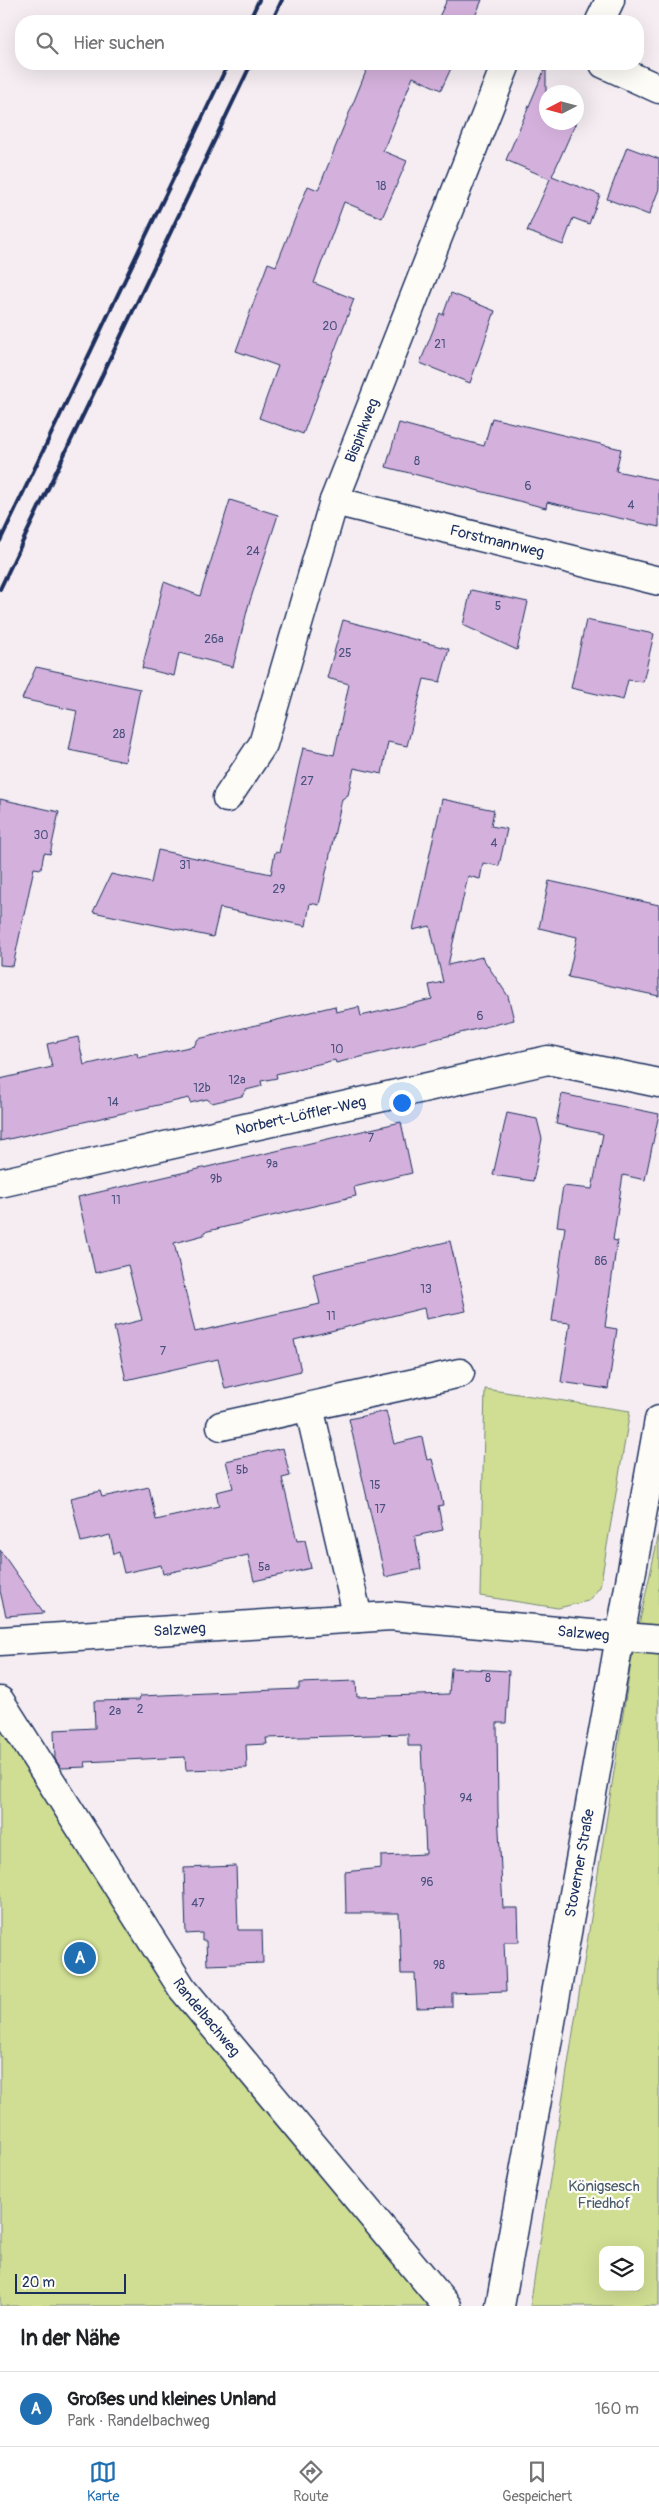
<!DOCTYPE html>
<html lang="de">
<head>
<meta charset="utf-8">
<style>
  body { margin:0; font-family:Pangolin,sans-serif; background:#f6f6f6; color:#202124 }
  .controls { position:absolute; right:15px; bottom:15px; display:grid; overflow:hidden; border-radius:10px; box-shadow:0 5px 20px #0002 }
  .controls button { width:45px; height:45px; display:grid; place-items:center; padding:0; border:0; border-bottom:1px solid #e0e0e0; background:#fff; color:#202124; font:25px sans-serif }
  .compass { position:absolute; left:539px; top:85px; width:45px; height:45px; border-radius:50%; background:#fff; box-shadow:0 5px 20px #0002; rotate:264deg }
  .scale { position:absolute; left:15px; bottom:12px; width:111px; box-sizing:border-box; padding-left:5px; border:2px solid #1b2f5e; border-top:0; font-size:14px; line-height:18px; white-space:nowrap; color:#1b2f5e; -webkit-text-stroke:4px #fdfcf7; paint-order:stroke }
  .you { position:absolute; left:401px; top:1102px; width:18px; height:18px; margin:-12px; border:4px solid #fff; border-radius:50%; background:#1a73e8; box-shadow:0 0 0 8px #1a73e833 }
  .badge { display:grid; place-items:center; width:32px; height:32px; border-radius:50%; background:#1f6fb2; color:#fff; font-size:16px; font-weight:700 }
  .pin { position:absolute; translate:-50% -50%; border:2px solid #fff; box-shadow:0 1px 5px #0006 }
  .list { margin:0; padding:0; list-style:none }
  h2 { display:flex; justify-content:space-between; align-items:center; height:65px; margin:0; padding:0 20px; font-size:21px }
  h2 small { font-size:16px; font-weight:400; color:#757577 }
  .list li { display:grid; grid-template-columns:32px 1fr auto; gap:15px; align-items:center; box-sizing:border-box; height:75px; padding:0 20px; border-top:1px solid #e0e0e0 }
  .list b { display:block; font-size:19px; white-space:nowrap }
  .list p { margin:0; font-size:16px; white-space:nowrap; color:#757577 }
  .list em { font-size:16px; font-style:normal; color:#757577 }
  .icon { flex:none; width:28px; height:28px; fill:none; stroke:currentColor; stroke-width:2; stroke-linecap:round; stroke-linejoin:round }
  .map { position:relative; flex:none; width:659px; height:2306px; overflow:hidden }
  .search { position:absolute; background:#fff; box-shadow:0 5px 20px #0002; left:15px; right:15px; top:15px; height:55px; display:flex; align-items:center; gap:12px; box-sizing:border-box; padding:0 18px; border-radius:20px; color:#757577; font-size:19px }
  .sheet { height:140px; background:#fff }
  nav { display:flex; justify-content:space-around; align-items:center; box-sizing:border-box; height:70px; border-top:1px solid #e0e0e0; background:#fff; font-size:14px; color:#757577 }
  nav a { display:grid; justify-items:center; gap:2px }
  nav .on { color:#1f6fb2 }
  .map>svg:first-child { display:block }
  .green { fill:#cfde92; stroke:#758678; fill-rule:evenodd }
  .building { fill:#d4b1dc; stroke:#1b2f5e }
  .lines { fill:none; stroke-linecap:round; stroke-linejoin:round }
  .minor-casing { stroke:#1b2f5e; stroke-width:31 }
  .minor { stroke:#fdfcf7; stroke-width:28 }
  .rail { stroke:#1b2f5e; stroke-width:4 }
  .labels { text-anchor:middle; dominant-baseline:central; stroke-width:4.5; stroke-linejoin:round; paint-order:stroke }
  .number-label { font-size:12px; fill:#49507e }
  .street-label { font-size:15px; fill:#1b2f5e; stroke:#fdfcf7 }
  .park-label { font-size:15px; fill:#485b6b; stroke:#fdfcf7 }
</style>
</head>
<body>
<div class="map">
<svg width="659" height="2306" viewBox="0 0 659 2306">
  <rect width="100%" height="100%" fill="#f5edf2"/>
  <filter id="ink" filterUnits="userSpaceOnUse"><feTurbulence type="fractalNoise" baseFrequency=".02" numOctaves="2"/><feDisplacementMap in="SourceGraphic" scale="10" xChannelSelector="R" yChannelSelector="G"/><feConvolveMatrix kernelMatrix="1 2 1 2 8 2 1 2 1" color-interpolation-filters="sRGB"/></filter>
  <g filter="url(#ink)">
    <g class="green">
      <polygon points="485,1389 630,1411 600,1587 588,1601 558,1608 480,1596"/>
      <path d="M659,1533V2306H530L632,1657ZM603,2250H640V2287H603Z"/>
      <polygon points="0,1695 131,1916 445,2306 0,2306"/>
    </g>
    <g class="building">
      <polygon points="447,0 482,0 473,21 437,21"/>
      <polygon points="369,64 453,64 441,90 413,77 383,151 407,161 382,218 344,202 314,283 354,299 303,434 259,418 278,366 236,351 268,263 276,266 308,186 318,190"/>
      <polygon points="546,66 546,122 576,122 552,176 600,195 589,224 573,218 563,245 527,231 550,179 506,160"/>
      <polygon points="627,147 659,159 659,189 649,215 607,199"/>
      <polygon points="451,293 495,311 470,383 420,363 440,313 443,315"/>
      <polygon points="492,418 621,449 616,471 659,480 659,527 547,502 546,508 386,467 399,423 484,446"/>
      <polygon points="230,500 278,515 248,607 233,667 179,653 174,676 142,668 164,582 200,596"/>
      <polygon points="471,590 528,602 517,650 463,625"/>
      <polygon points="343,620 449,649 440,682 424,679 407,746 388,742 382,774 354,768 348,795 342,799 319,905 310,903 306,926 220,908 213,937 93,912 111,874 151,883 158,850 271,874 275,852 279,853 303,748 334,755 349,684 327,678"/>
      <polygon points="586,620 654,634 643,682 628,680 623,700 571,688"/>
      <polygon points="36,667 140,689 125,762 69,750 77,711 22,699"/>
      <polygon points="0,799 59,812 50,854 44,853 41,869 34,868 13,966 0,965"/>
      <polygon points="442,799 494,810 491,826 507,829 499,866 483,863 480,879 468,876 448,965 482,957 508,996 514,1020 336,1063 335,1060 276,1074 277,1078 261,1081 262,1086 246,1090 242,1096 212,1103 207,1099 190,1103 189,1098 0,1141 0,1079 52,1067 47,1044 78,1037 84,1065 137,1053 138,1058 194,1046 198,1039 335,1006 336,1012 359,1007 361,1016 432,999 429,985 443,982 430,926 413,930"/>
      <polygon points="549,881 659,905 659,996 568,977 577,937 539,928"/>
      <polygon points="562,1094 659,1114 645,1180 623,1175 613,1240 617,1241 605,1327 617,1329 608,1389 561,1382 570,1323 552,1321 565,1227 557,1226 563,1186 592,1189 603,1134 556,1124"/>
      <polygon points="507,1113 537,1119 542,1139 533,1181 493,1175"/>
      <polygon points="401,1122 412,1173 354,1187 356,1196 204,1232 204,1235 174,1243 195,1332 320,1304 313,1274 450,1241 466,1311 426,1319 424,1308 294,1340 301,1371 225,1389 218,1359 126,1380 114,1327 142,1320 128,1265 95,1273 78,1197"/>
      <polygon points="386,1411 394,1444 422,1437 427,1460 432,1459 438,1482 443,1505 438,1506 443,1530 415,1536 421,1569 385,1577 349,1419"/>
      <polygon points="283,1448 290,1476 282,1478 297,1541 305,1540 311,1568 254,1581 248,1555 163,1574 161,1565 124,1573 119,1552 114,1554 110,1535 81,1542 71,1498 100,1491 102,1497 149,1487 156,1520 219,1506 216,1492 233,1488 226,1461"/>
      <polygon points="0,1550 44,1613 6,1616 0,1591"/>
      <polygon points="451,1668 509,1671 506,1723 497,1723 498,1811 503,1908 518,1908 519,1942 504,1942 506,1991 452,1993 452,2007 417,2008 415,1974 401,1974 399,1913 346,1913 345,1872 381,1868 381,1856 426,1854 421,1746 408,1746 408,1734 266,1738 267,1744 246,1745 247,1768 186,1770 185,1757 85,1762 86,1767 61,1768 55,1759 54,1730 95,1728 94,1701 139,1700 140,1696 299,1689 299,1683 356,1681 357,1697 449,1694"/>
      <polygon points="236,1866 238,1930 262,1930 263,1963 207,1965 206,1941 202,1941 202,1933 186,1934 184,1868"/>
    </g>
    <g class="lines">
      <defs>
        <g id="minor">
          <polyline points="600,21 610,0"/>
          <polyline points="604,64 659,89"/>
          <path id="s1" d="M334,501L659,581"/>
          <path id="s2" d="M227,798L263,744L334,501L506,64"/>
          <path id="s3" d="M0,1183L548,1060L659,1083"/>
          <polyline points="309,1407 358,1618"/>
          <polyline points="221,1426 460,1373"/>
          <path id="s4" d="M0,1641L391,1616L659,1640"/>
          <path id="s5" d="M0,1701L182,1988L447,2306"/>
          <path id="s6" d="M500,2306L659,1420"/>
        </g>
      </defs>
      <use href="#minor" class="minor-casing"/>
      <use href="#minor" class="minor"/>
      <g class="rail">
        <polyline points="249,21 259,0"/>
        <polyline points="272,21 282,0"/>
        <polyline points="0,541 228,64"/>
        <polyline points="0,589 251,64"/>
      </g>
    </g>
  </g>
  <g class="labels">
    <g class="number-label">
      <text x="381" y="186">18</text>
      <text x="330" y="326">20</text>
      <text x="440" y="344">21</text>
      <text x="417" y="461">8</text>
      <text x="528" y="486">6</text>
      <text x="631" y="505">4</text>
      <text x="253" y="551">24</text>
      <text x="498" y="606">5</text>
      <text x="214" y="639">26a</text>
      <text x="345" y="653">25</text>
      <text x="119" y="734">28</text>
      <text x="307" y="781">27</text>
      <text x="41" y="835">30</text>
      <text x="494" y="843">4</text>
      <text x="185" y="865">31</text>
      <text x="279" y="889">29</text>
      <text x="480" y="1016">6</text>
      <text x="337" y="1049">10</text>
      <text x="237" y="1080">12a</text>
      <text x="202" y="1088">12b</text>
      <text x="113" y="1102">14</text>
      <text x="371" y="1138">7</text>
      <text x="272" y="1164">9a</text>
      <text x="216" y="1179">9b</text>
      <text x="116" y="1200">11</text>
      <text x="601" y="1261">86</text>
      <text x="426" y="1289">13</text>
      <text x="331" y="1316">11</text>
      <text x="163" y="1351">7</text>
      <text x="242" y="1470">5b</text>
      <text x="375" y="1485">15</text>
      <text x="380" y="1509">17</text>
      <text x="264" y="1567">5a</text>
      <text x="488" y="1678">8</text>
      <text x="140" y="1709">2</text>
      <text x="115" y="1711">2a</text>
      <text x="466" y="1798">94</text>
      <text x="427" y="1882">96</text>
      <text x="198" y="1903">47</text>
      <text x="439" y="1965">98</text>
    </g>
    <g class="street-label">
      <text stroke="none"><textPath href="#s2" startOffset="394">Bispinkweg</textPath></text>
      <text stroke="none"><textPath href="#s1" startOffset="168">Forstmannweg</textPath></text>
      <text stroke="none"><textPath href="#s3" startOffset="308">Norbert-Löffler-Weg</textPath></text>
      <text stroke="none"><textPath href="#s4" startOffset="180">Salzweg</textPath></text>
      <text stroke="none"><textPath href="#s4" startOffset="585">Salzweg</textPath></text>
      <text stroke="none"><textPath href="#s6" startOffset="450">Stoverner Straße</textPath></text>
      <text stroke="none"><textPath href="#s5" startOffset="378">Randelbachweg</textPath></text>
    </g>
    <g class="park-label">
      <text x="604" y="2186">Königsesch<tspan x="604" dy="17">Friedhof</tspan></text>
    </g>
  </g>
</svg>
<div class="controls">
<button><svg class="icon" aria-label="layers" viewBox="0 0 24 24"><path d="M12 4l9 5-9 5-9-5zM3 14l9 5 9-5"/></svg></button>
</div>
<svg class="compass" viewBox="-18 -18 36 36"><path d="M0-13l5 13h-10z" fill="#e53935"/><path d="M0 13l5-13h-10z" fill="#757577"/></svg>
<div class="scale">20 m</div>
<div class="you"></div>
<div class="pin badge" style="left:80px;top:1958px">A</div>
<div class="search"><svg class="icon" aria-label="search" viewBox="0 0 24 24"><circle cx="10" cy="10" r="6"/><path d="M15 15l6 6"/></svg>Hier suchen</div>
</div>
<section class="sheet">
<h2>In der Nähe<small></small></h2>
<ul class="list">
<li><span class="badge">A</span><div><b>Großes und kleines Unland</b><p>Park · Randelbachweg</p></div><em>160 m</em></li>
</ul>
</section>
<nav>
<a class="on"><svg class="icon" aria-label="map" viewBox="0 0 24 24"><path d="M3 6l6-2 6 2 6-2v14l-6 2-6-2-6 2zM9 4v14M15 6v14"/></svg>Karte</a>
<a><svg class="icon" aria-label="directions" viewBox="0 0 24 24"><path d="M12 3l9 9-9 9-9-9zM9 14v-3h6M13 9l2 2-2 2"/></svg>Route</a>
<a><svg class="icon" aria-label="saved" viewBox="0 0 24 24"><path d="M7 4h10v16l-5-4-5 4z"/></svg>Gespeichert</a>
</nav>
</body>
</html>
